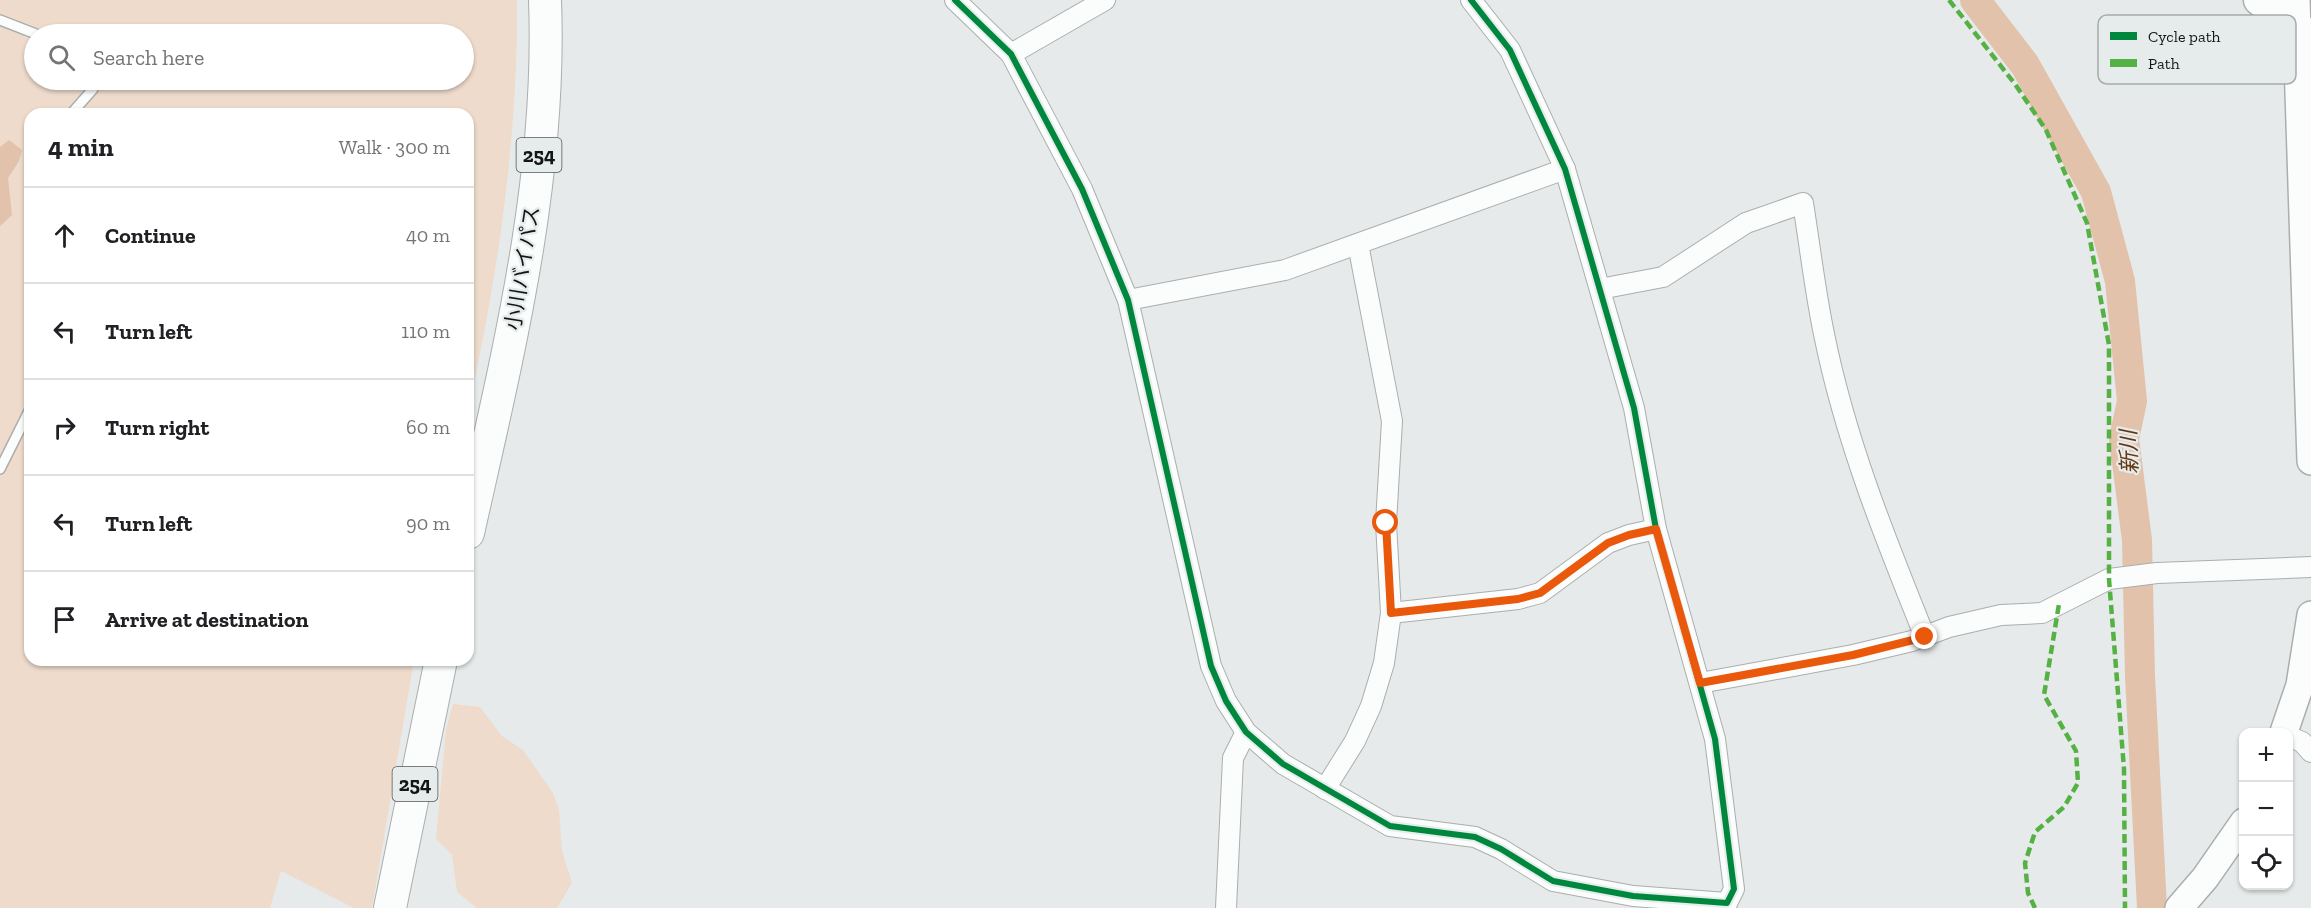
<!DOCTYPE html>
<html lang="en">
<head>
<meta charset="utf-8">
<style>
  body { margin:0; font-family:"Zilla Slab","Noto Sans JP",serif; background:#f2f2f2; color:#202124 }
  .controls { position:absolute; right:18px; bottom:18px; display:grid; overflow:hidden; border-radius:12px; box-shadow:0 2px 4px #0004 }
  .controls button { width:54px; height:54px; display:grid; place-items:center; padding:0; border:0; border-bottom:2px solid #e0e0e0; background:#fff; color:#202124; font:30px sans-serif }
  .stop { position:absolute; width:18px; height:18px; margin:-14px; border:4px solid #ea580c; border-radius:50%; background:#fff }
  .stop.end { background:#ea580c; border-color:#fff; box-shadow:0 2px 6px #0008 }
  .list { margin:0; padding:0; list-style:none }
  h2 { display:flex; justify-content:space-between; align-items:center; height:78px; margin:0; padding:0 24px; font-size:26px }
  h2 small { font-size:20px; font-weight:400; color:#757577 }
  .list li { display:grid; grid-template-columns:39px 1fr auto; gap:18px; align-items:center; box-sizing:border-box; height:96px; padding:0 24px; border-top:2px solid #e0e0e0 }
  .list b { display:block; font-size:22px; white-space:nowrap }
  .list em { font-size:20px; font-style:normal; color:#757577 }
  .icon { flex:none; width:33px; height:33px; fill:none; stroke:currentColor; stroke-width:2; stroke-linecap:round; stroke-linejoin:round }
  .map { position:relative; flex:none; width:2311px; height:908px; overflow:hidden }
  .search { position:absolute; background:#fff; box-shadow:0 2px 4px #0004; left:24px; top:24px; width:450px; height:66px; display:flex; align-items:center; gap:15px; box-sizing:border-box; padding:0 21px; border-radius:33px; color:#757577; font-size:22px }
  .panel { position:absolute; background:#fff; box-shadow:0 2px 4px #0004; left:24px; top:108px; width:450px; height:558px; border-radius:18px }
  .map>svg:first-child { display:block }
  .green { fill:#eedbcc; fill-rule:evenodd }
  .water { fill:#e2c2ab }
  .lines { fill:none; stroke-linecap:round; stroke-linejoin:round }
  .river { stroke:#e2c2ab; stroke-width:30 }
  .service-casing { stroke:#acaeae; stroke-width:12 }
  .minor-casing { stroke:#acaeae; stroke-width:22 }
  .secondary-casing { stroke:#acaeae; stroke-width:30 }
  .primary-casing { stroke:#acaeae; stroke-width:33 }
  .trunk-casing { stroke:#acaeae; stroke-width:34 }
  .service { stroke:#fbfcfc; stroke-width:9 }
  .minor { stroke:#fbfcfc; stroke-width:20 }
  .secondary { stroke:#fbfcfc; stroke-width:27 }
  .primary { stroke:#fbfcfc; stroke-width:30 }
  .trunk { stroke:#fbfcfc; stroke-width:32 }
  .quiet { stroke:#55b144; stroke-width:4.5; stroke-dasharray:9 4.5; stroke-linecap:butt }
  .cycleway-casing { stroke:#e6ebeb; stroke-width:10 }
  .cycleway { stroke:#00873e; stroke-width:6 }
  .route { stroke:#ea580c; stroke-width:8 }
  .labels { text-anchor:middle; dominant-baseline:central; stroke-width:4.5; stroke-linejoin:round; paint-order:stroke }
  .shield { fill:#e6ebeb; stroke:#535555; stroke-width:1.5 }
  .shield-label { font-size:20px; font-weight:bold; fill:#141515 }
  .street-label { font-size:21px; fill:#141515; stroke:#e6ebeb }
  .water-label { font-size:22px; font-style:italic; fill:#643712; stroke:#e6ebeb }
  .key { fill:#e6ebeb; stroke:#a7abab; stroke-width:1.5 }
  .key-label { font-size:16px; fill:#141515 }
</style>
</head>
<body>
<div class="map">
<svg width="2311" height="908" viewBox="0 0 2311 908">
  <rect width="100%" height="100%" fill="#e7eaea"/>
  <g class="green">
    <path d="M0,0H517C518,139 498,275 468,411V114H30V660H414L372,908H354L281,871L270,908H0ZM34,34H464V80H34Z"/>
    <polygon points="453,704 480,707 502,736 523,750 553,793 559,810 562,851 572,883 557,908 477,908 457,892 452,855 436,839 446,730"/>
  </g>
  <polygon class="water" points="9,140 22,150 19,161 8,178 12,215 0,226 0,147"/>
  <g class="lines">
    <polyline class="river" points="1975,0 2025,65 2096,192 2120,281 2132,401 2124,439 2137,540 2140,676 2152,908"/>
    <defs>
      <g id="service">
        <polyline points="0,20 36,34"/>
        <polyline points="71,114 93,89 94,80"/>
        <polyline points="0,469 30,409"/>
      </g>
      <g id="minor">
        <polyline points="955,0 1011,54 1082,189 1128,300 1211,666 1226,701 1246,732 1283,764 1390,826 1475,837 1501,849 1553,881 1633,896 1727,903"/>
        <polyline points="1471,0 1510,50 1565,169 1634,408 1656,529 1715,739 1734,889 1727,903"/>
        <polyline points="1011,54 1105,0"/>
        <path d="M1600,289L1663,277L1746,223L1803,203C1810,247 1815,291 1824,334C1845,439 1885,538 1925,637"/>
        <polyline points="1128,300 1285,270 1565,169"/>
        <polyline points="1391,613 1518,599 1540,593 1608,543 1629,535 1656,529"/>
        <polyline points="1700,683 1853,655 1912,641 1949,627 2001,615 2042,613 2109,579 2157,573 2311,567"/>
        <polyline points="2288,736 2302,742 2311,752"/>
        <polyline points="1325,789 1355,741 1371,706 1384,663 1391,613 1386,523 1392,421 1358,244"/>
        <polyline points="1226,908 1233,758 1246,732"/>
      </g>
      <g id="secondary">
        <polyline points="2296,0 2311,461"/>
        <polyline points="2284,732 2300,685 2311,615"/>
        <polyline points="2179,908 2205,878 2244,822"/>
      </g>
      <polyline id="primary" points="2259,0 2311,37"/>
      <g id="trunk">
        <path d="M468,533C507,358 552,181 545,0"/>
        <polyline points="390,908 441,660"/>
      </g>
    </defs>
    <use href="#service" class="service-casing"/>
    <use href="#minor" class="minor-casing"/>
    <use href="#secondary" class="secondary-casing"/>
    <use href="#primary" class="primary-casing"/>
    <use href="#trunk" class="trunk-casing"/>
    <use href="#service" class="service"/>
    <use href="#minor" class="minor"/>
    <use href="#secondary" class="secondary"/>
    <use href="#primary" class="primary"/>
    <use href="#trunk" class="trunk"/>
    <g class="quiet">
      <polyline points="1949,0 2015,84 2046,130 2087,223 2109,345 2109,579 2124,769 2125,908"/>
      <polyline points="2035,908 2028,893 2025,863 2035,832 2064,807 2078,783 2076,751 2044,695 2059,604"/>
    </g>
    <defs>
      <polyline id="cycleway" points="955,0 1011,54 1082,189 1128,300 1211,666 1226,701 1246,732 1283,764 1390,826 1475,837 1501,849 1553,881 1633,896 1727,903 1734,889 1715,739 1656,529 1634,408 1565,169 1510,50 1471,0"/>
    </defs>
    <use href="#cycleway" class="cycleway-casing"/>
    <use href="#cycleway" class="cycleway"/>
  </g>
  <g class="lines">
    <polyline class="route" points="1386,523 1391,613 1518,599 1540,593 1608,543 1629,535 1656,529 1700,683 1853,655 1925,637"/>
  </g>
  <g class="labels">
    <g class="shield">
      <rect x="516.5" y="138" width="45" height="34" rx="4.5"/>
      <rect x="392.5" y="767" width="45" height="34" rx="4.5"/>
    </g>
    <g class="shield-label">
      <text x="539" y="155">254</text>
      <text x="415" y="784">254</text>
    </g>
    <g class="street-label">
      <text transform="translate(522 268) rotate(-81)">小川バイパス</text>
    </g>
    <g class="water-label">
      <text transform="translate(2129 452) rotate(-92)">新川</text>
    </g>
  </g>
  <rect x="2098" y="15" width="198" height="69" rx="9" class="key"/>
  <rect x="2110" y="32" width="27" height="8" fill="#00873e"/>
  <rect x="2110" y="59" width="27" height="8" fill="#55b144"/>
  <g class="key-label">
    <text x="2148" y="42">Cycle path</text>
    <text x="2148" y="69">Path</text>
  </g>
</svg>
<div class="controls">
<button>+</button>
<button>−</button>
<button><svg class="icon" aria-label="locate" viewBox="0 0 24 24"><circle cx="12" cy="12" r="6"/><path d="M12 2v4M12 18v4M2 12h4M18 12h4"/></svg></button>
</div>
<div class="stop" style="left:1386px;top:523px"></div>
<div class="stop end" style="left:1925px;top:637px"></div>
<div class="search"><svg class="icon" aria-label="search" viewBox="0 0 24 24"><circle cx="10" cy="10" r="6"/><path d="M15 15l6 6"/></svg>Search here</div>
<section class="panel">
<h2>4 min<small>Walk · 300 m</small></h2>
<ul class="list">
<li><svg class="icon" aria-label="ahead" viewBox="0 0 24 24"><path d="M12 20V5M6 11l6-6 6 6"/></svg><div><b>Continue</b></div><em>40 m</em></li>
<li><svg class="icon" aria-label="left" viewBox="0 0 24 24"><path d="M17 20v-9H6M10 6l-5 5 5 5"/></svg><div><b>Turn left</b></div><em>110 m</em></li>
<li><svg class="icon" aria-label="right" viewBox="0 0 24 24"><path d="M7 20v-9h11M14 6l5 5-5 5"/></svg><div><b>Turn right</b></div><em>60 m</em></li>
<li><svg class="icon" aria-label="left" viewBox="0 0 24 24"><path d="M17 20v-9H6M10 6l-5 5 5 5"/></svg><div><b>Turn left</b></div><em>90 m</em></li>
<li><svg class="icon" aria-label="arrive" viewBox="0 0 24 24"><path d="M6 21V4h12l-3 4 3 4H6"/></svg><div><b>Arrive at destination</b></div></li>
</ul>
</section>
</div>
</body>
</html>
